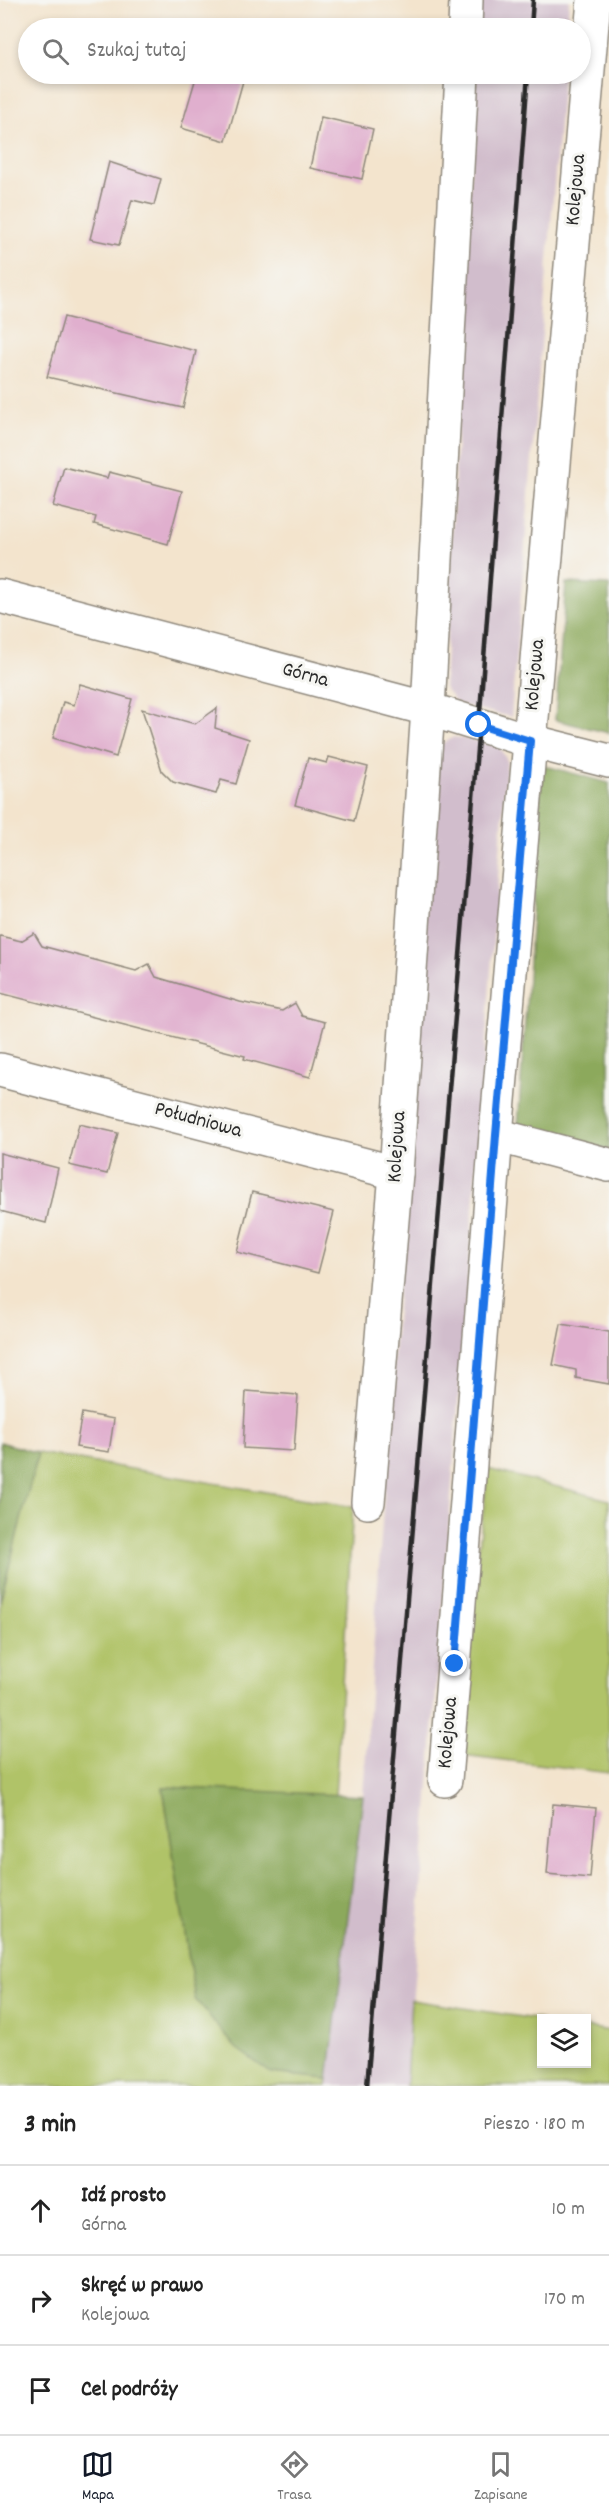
<!DOCTYPE html>
<html lang="pl">
<head>
<meta charset="utf-8">
<style>
  body { margin:0; font-family:Dekko,sans-serif; background:#f6f6f6; color:#222 }
  .controls { position:absolute; right:18px; bottom:18px; display:grid; overflow:hidden; border-radius:0px; box-shadow:0 3px 9px #0003 }
  .controls button { width:54px; height:54px; display:grid; place-items:center; padding:0; border:0; border-bottom:2px solid #e0e0e0; background:#fff; color:#222; font:30px sans-serif }
  .stop { position:absolute; width:18px; height:18px; margin:-14px; border:4px solid #1a73e8; border-radius:50%; background:#fff }
  .stop.end { background:#1a73e8; border-color:#fff; box-shadow:0 2px 6px #0008 }
  .list { margin:0; padding:0; list-style:none }
  h2 { display:flex; justify-content:space-between; align-items:center; height:78px; margin:0; padding:0 24px; font-size:26px }
  h2 small { font-size:20px; font-weight:400; color:#767676 }
  .list li { display:grid; grid-template-columns:39px 1fr auto; gap:18px; align-items:center; box-sizing:border-box; height:90px; padding:0 24px; border-top:2px solid #e0e0e0 }
  .list b { display:block; font-size:22px; white-space:nowrap }
  .list p { margin:0; font-size:20px; white-space:nowrap; color:#767676 }
  .list em { font-size:20px; font-style:normal; color:#767676 }
  .icon { flex:none; width:33px; height:33px; fill:none; stroke:currentColor; stroke-width:2; stroke-linecap:round; stroke-linejoin:round }
  .map { position:relative; flex:none; width:609px; height:2086px; overflow:hidden }
  .search { position:absolute; background:#fff; box-shadow:0 3px 9px #0003; left:18px; right:18px; top:18px; height:66px; display:flex; align-items:center; gap:15px; box-sizing:border-box; padding:0 21px; border-radius:33px; color:#767676; font-size:22px }
  .sheet { height:348px; background:#fff }
  nav { display:flex; justify-content:space-around; align-items:center; box-sizing:border-box; height:84px; border-top:2px solid #e0e0e0; background:#fff; font-size:16px; color:#767676 }
  nav a { display:grid; justify-items:center; gap:3px }
  nav .on { color:#111827 }
  .map>svg:first-child { display:block }
  .industrial { fill:#d1bdcc }
  .green { fill:#b0c367; stroke:#6e7749; stroke-width:1.5 }
  .forest { fill:#8ca95c; stroke:#5c6a44; stroke-width:1.5 }
  .building { fill:#e0afce }
  .lines { fill:none; stroke-linecap:round; stroke-linejoin:round }
  .minor-casing { stroke:#8f887c; stroke-width:36 }
  .minor { stroke:#fff; stroke-width:33 }
  .rail { stroke:#2b2b2b; stroke-width:4.5 }
  .route { stroke:#1a73e8; stroke-width:8 }
  .labels { text-anchor:middle; dominant-baseline:central; stroke-width:6; stroke-linejoin:round; paint-order:stroke }
  .street-label { font-size:21px; fill:#2b2b2b; stroke:#f6f6f2 }
</style>
</head>
<body>
<div class="map">
<svg width="609" height="2086" viewBox="0 0 609 2086">
  <rect width="100%" height="100%" fill="#f6f6f2"/>
  <filter id="ink" filterUnits="userSpaceOnUse"><feTurbulence type="fractalNoise" baseFrequency=".0167" numOctaves="2"/><feDisplacementMap in="SourceGraphic" scale="12" xChannelSelector="R" yChannelSelector="G"/><feConvolveMatrix kernelMatrix="1 2 1 2 8 2 1 2 1" color-interpolation-filters="sRGB"/></filter>
  <filter id="wash" filterUnits="userSpaceOnUse"><feTurbulence type="fractalNoise" baseFrequency=".008" numOctaves="4" result="noise"/><feDisplacementMap in="SourceGraphic" scale="24" xChannelSelector="R" yChannelSelector="G"/><feGaussianBlur stdDeviation="1.35" result="paint"/><feColorMatrix in="noise" values="0 0 0 0 0 0 0 0 0 0 0 0 0 0 0 0 0 1.4 0 .05"/><feComposite in="paint" operator="in"/></filter>
  <g filter="url(#wash)">
    <rect width="100%" height="100%" fill="#f3e4cd"/>
    <g class="industrial">
      <polygon points="480,0 569,0 567,28 478,28"/>
      <polygon points="476,74 563,74 511,717 458,704 444,688"/>
      <polygon points="454,737 498,745 507,760 406,2086 327,2086 363,1796 435,765 438,746"/>
    </g>
    <g class="green">
      <polygon points="38,1453 353,1507 335,1796 163,1787 195,1999 271,2073 328,2079 327,2086 0,2086 0,1602"/>
      <polygon points="488,1469 609,1500 609,1773 455,1754"/>
      <polygon points="411,2000 541,2020 542,2064 586,2064 587,2027 609,2031 609,2086 406,2086"/>
    </g>
    <g class="forest">
      <polygon points="566,583 609,585 609,733 555,720"/>
      <polygon points="542,765 609,783 609,1150 518,1127"/>
      <polygon points="0,1442 38,1453 0,1602"/>
      <polygon points="163,1787 363,1796 328,2079 271,2073 236,2048 195,1999"/>
    </g>
    <g id="blocks">
      <g class="building">
        <polygon points="197,74 245,74 226,141 181,128"/>
        <polygon points="321,117 373,129 362,179 310,168"/>
        <polygon points="109,162 161,179 154,205 132,200 119,245 90,239"/>
        <polygon points="64,317 196,351 183,408 47,377"/>
        <polygon points="64,467 107,478 109,472 182,491 168,544 94,524 96,517 53,506"/>
        <polygon points="80,684 132,699 116,757 53,738 63,702 74,705"/>
        <polygon points="217,708 215,728 249,739 236,784 221,780 216,794 173,782 162,771 142,709 195,724"/>
        <polygon points="329,757 368,767 354,821 295,805 308,758 327,763"/>
        <polygon points="34,933 42,946 136,971 149,964 156,977 240,1002 282,1011 295,1003 302,1016 325,1022 310,1077 244,1059 245,1056 0,993 0,936 21,941"/>
        <polygon points="79,1124 118,1133 107,1174 69,1165"/>
        <polygon points="0,1153 58,1168 46,1223 0,1211"/>
        <polygon points="252,1192 334,1212 318,1273 237,1252"/>
        <polygon points="561,1324 609,1332 609,1384 576,1378 576,1370 553,1365"/>
        <polygon points="246,1391 298,1395 294,1451 243,1448"/>
        <polygon points="82,1413 114,1419 109,1452 76,1447"/>
        <polygon points="553,1804 596,1808 590,1878 547,1874"/>
      </g>
    </g>
  </g>
  <g filter="url(#ink)">
    <use href="#blocks" fill-opacity="0" stroke="#8f887c" stroke-width="1.5"/>
    <g class="lines">
      <defs>
        <g id="minor">
          <polyline points="465,28 466,0"/>
          <polyline points="0,596 428,709 530,741 609,761"/>
          <polyline points="0,1070 396,1173"/>
          <polyline points="496,1135 609,1165"/>
          <polyline points="368,1502 396,1173 428,709 462,74"/>
          <polyline points="445,1780 496,1135 594,0"/>
        </g>
      </defs>
      <use href="#minor" class="minor-casing"/>
      <use href="#minor" class="minor"/>
      <g class="rail">
        <polyline points="531,28 533,0"/>
        <polyline points="367,2086 479,725 528,74"/>
      </g>
    </g>
  </g>
  <g class="lines" filter="url(#ink)">
    <polyline class="route" points="455,1664 496,1135 530,741 479,725"/>
  </g>
  <g class="labels">
    <g class="street-label">
      <text transform="translate(577 190) rotate(-85)">Kolejowa</text>
      <text transform="translate(536 675) rotate(-85)">Kolejowa</text>
      <text transform="translate(305 676) rotate(15)">Górna</text>
      <text transform="translate(198 1121) rotate(15)">Południowa</text>
      <text transform="translate(398 1147) rotate(-86)">Kolejowa</text>
      <text transform="translate(449 1733) rotate(-85)">Kolejowa</text>
    </g>
  </g>
</svg>
<div class="controls">
<button><svg class="icon" aria-label="layers" viewBox="0 0 24 24"><path d="M12 4l9 5-9 5-9-5zM3 14l9 5 9-5"/></svg></button>
</div>
<div class="stop" style="left:479px;top:725px"></div>
<div class="stop end" style="left:455px;top:1664px"></div>
<div class="search"><svg class="icon" aria-label="search" viewBox="0 0 24 24"><circle cx="10" cy="10" r="6"/><path d="M15 15l6 6"/></svg>Szukaj tutaj</div>
</div>
<section class="sheet">
<h2>3 min<small>Pieszo · 180 m</small></h2>
<ul class="list">
<li><svg class="icon" aria-label="ahead" viewBox="0 0 24 24"><path d="M12 20V5M6 11l6-6 6 6"/></svg><div><b>Idź prosto</b><p>Górna</p></div><em>10 m</em></li>
<li><svg class="icon" aria-label="right" viewBox="0 0 24 24"><path d="M7 20v-9h11M14 6l5 5-5 5"/></svg><div><b>Skręć w prawo</b><p>Kolejowa</p></div><em>170 m</em></li>
<li><svg class="icon" aria-label="arrive" viewBox="0 0 24 24"><path d="M6 21V4h12l-3 4 3 4H6"/></svg><div><b>Cel podróży</b></div></li>
</ul>
</section>
<nav>
<a class="on"><svg class="icon" aria-label="map" viewBox="0 0 24 24"><path d="M3 6l6-2 6 2 6-2v14l-6 2-6-2-6 2zM9 4v14M15 6v14"/></svg>Mapa</a>
<a><svg class="icon" aria-label="directions" viewBox="0 0 24 24"><path d="M12 3l9 9-9 9-9-9zM9 14v-3h6M13 9l2 2-2 2"/></svg>Trasa</a>
<a><svg class="icon" aria-label="saved" viewBox="0 0 24 24"><path d="M7 4h10v16l-5-4-5 4z"/></svg>Zapisane</a>
</nav>
</body>
</html>
